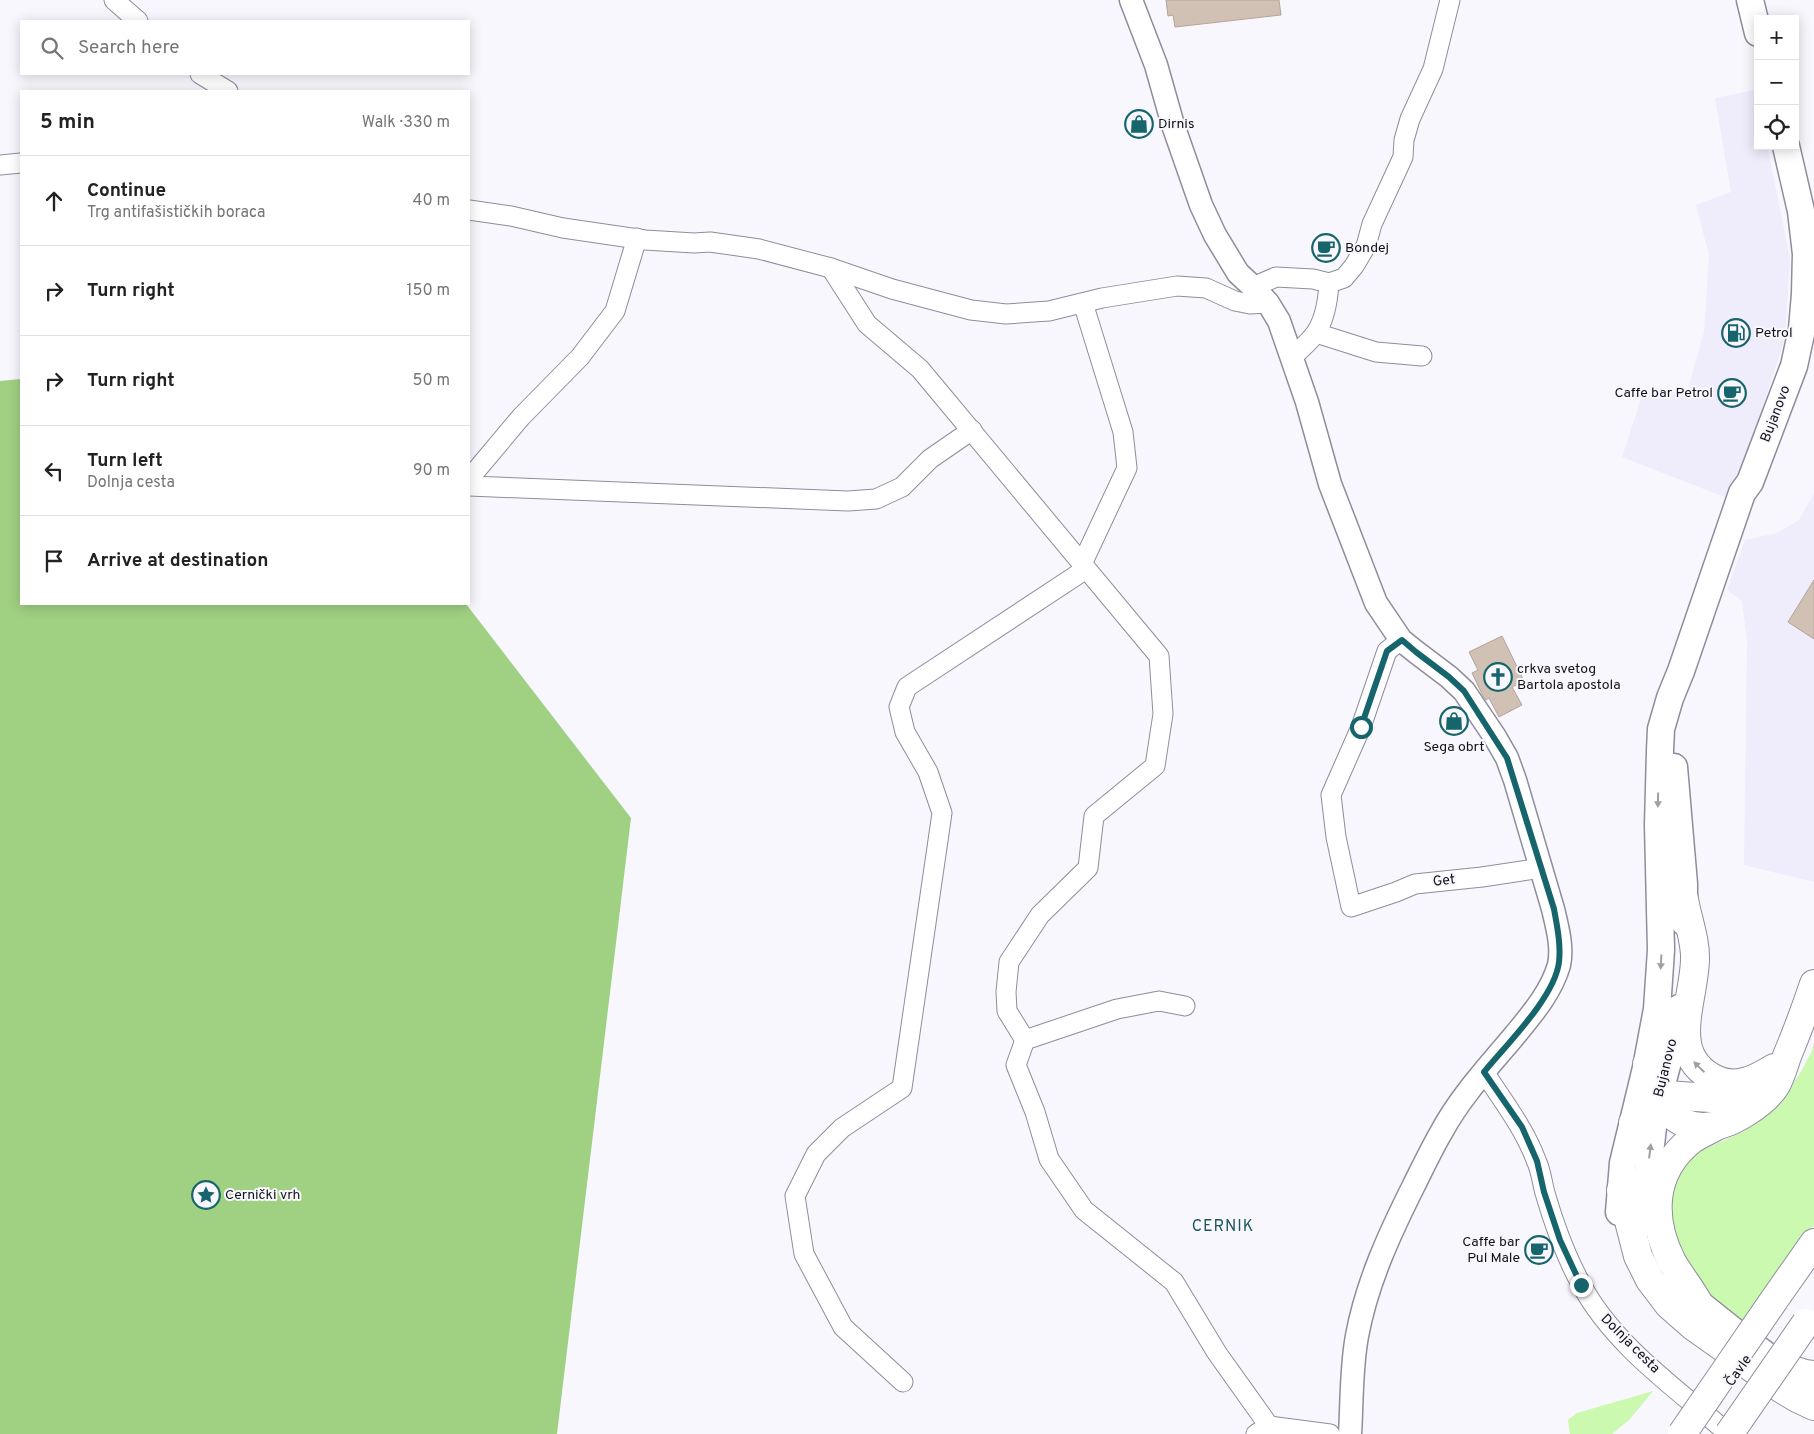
<!DOCTYPE html>
<html lang="en">
<head>
<meta charset="utf-8">
<style>
  body { margin:0; font-family:Overpass,sans-serif; background:#f6f6f6; color:#222 }
  .controls { position:absolute; right:15px; top:15px; display:grid; overflow:hidden; border-radius:0px; box-shadow:0 2px 12px #0003 }
  .controls button { width:45px; height:45px; display:grid; place-items:center; padding:0; border:0; border-bottom:1px solid #e0e0e0; background:#fff; color:#222; font:25px sans-serif }
  .stop { position:absolute; width:15px; height:15px; margin:-11px; border:4px solid #17656c; border-radius:50%; background:#fff }
  .stop.end { background:#17656c; border-color:#fff; box-shadow:0 1px 5px #0008 }
  .list { margin:0; padding:0; list-style:none }
  h2 { display:flex; justify-content:space-between; align-items:center; height:65px; margin:0; padding:0 20px; font-size:21px }
  h2 small { font-size:16px; font-weight:400; color:#767676 }
  .list li { display:grid; grid-template-columns:32px 1fr auto; gap:15px; align-items:center; box-sizing:border-box; height:90px; padding:0 20px; border-top:1px solid #e0e0e0 }
  .list b { display:block; font-size:19px; white-space:nowrap }
  .list p { margin:0; font-size:16px; white-space:nowrap; color:#767676 }
  .list em { font-size:16px; font-style:normal; color:#767676 }
  .icon { flex:none; width:28px; height:28px; fill:none; stroke:currentColor; stroke-width:2; stroke-linecap:round; stroke-linejoin:round }
  .map { position:relative; flex:none; width:1814px; height:1434px; overflow:hidden }
  .search { position:absolute; background:#fff; box-shadow:0 2px 12px #0003; left:20px; top:20px; width:450px; height:55px; display:flex; align-items:center; gap:12px; box-sizing:border-box; padding:0 18px; border-radius:0px; color:#767676; font-size:19px }
  .panel { position:absolute; background:#fff; box-shadow:0 2px 12px #0003; left:20px; top:90px; width:450px; height:515px; border-radius:0px }
  .map>svg:first-child { display:block }
  .built { fill:#efecfc }
  .green { fill:#cbf9b0 }
  .forest { fill:#a0d082 }
  .building { fill:#d1c1b5; stroke:#b4a499 }
  .lines { fill:none; stroke-linecap:round; stroke-linejoin:round }
  .minor-casing { stroke:#908c9d; stroke-width:21 }
  .tertiary-casing { stroke:#908c9d; stroke-width:25 }
  .secondary-casing { stroke:#908c9d; stroke-width:29 }
  .motorway-casing { stroke:#908c9d; stroke-width:30 }
  .minor { stroke:#fff; stroke-width:19 }
  .tertiary { stroke:#fff; stroke-width:22 }
  .secondary { stroke:#fff; stroke-width:26 }
  .motorway { stroke:#fff; stroke-width:28 }
  .motorway-bridge-casing { stroke:#908c9d; stroke-width:30; stroke-linecap:butt }
  .motorway-bridge { stroke:#fff; stroke-width:28 }
  .oneway { fill:#a0a0a2 }
  .route { stroke:#17656c; stroke-width:6 }
  .labels { text-anchor:middle; dominant-baseline:central; stroke-width:4; stroke-linejoin:round; paint-order:stroke }
  .poi-label { font-size:14px; fill:#121117; stroke:#f8f7fe; text-anchor:start }
  .street-label { font-size:14px; fill:#121117; stroke:#f8f7fe }
  .quarter-label { font-size:16px; letter-spacing:1px; fill:#1b565c; stroke:#f8f7fe }
</style>
</head>
<body>
<div class="map">
<svg width="1814" height="1434" viewBox="0 0 1814 1434">
  <rect width="100%" height="100%" fill="#f8f7fe"/>
  <g class="built">
    <polygon points="1755,90 1758,102 1758,146 1767,146 1790,258 1785,338 1757,424 1727,498 1622,457 1644,390 1687,392 1704,332 1709,255 1696,205 1731,192 1715,98"/>
    <polygon points="1814,493 1814,882 1744,865 1747,640 1742,601 1727,590 1745,540 1777,533 1799,520"/>
  </g>
  <g class="green">
    <polygon points="1814,1043 1814,1225 1744,1327 1699,1285 1672,1237 1669,1191 1673,1178 1692,1156 1704,1149 1743,1132 1761,1120 1784,1096 1799,1075 1811,1053"/>
    <polygon points="1653,1391 1630,1419 1612,1434 1570,1434 1568,1420 1577,1413"/>
  </g>
  <polygon class="forest" points="21,379 21,604 466,604 631,818 557,1434 0,1434 0,381"/>
  <g class="building">
    <polygon points="1166,0 1279,0 1281,15 1175,27 1173,15 1168,16"/>
    <polygon points="1814,580 1814,639 1788,622"/>
    <polygon points="1502,636 1524,681 1512,687 1522,705 1499,717 1489,698 1486,700 1482,694 1472,673 1478,670 1469,652"/>
  </g>
  <g class="lines">
    <defs>
      <g id="minor">
        <polyline points="114,0 138,21"/>
        <polyline points="200,74 228,91"/>
        <polyline points="0,165 21,163"/>
        <polyline points="469,210 511,216 563,228 645,240 694,243 710,242 759,249 831,268 892,289 971,310 1006,314 1049,311 1102,298 1177,286 1206,288 1235,301 1250,304 1268,303"/>
        <polyline points="831,268 867,324 920,369 1159,656 1163,714 1155,766 1094,816 1088,868 1040,915 1009,962 1006,992 1007,1011 1025,1040"/>
        <polyline points="1253,287 1276,277 1313,279 1329,283 1344,278 1354,266 1366,246 1372,224 1403,157 1404,140 1410,119 1433,69 1450,0"/>
        <polyline points="1316,333 1376,352 1422,356"/>
        <path d="M1292,357C1300,350 1309,342 1315,334C1325,320 1328,300 1329,283"/>
        <polyline points="469,479 521,417 580,357 615,311 637,238"/>
        <polyline points="469,486 848,501 876,499 902,487 930,459 972,430"/>
        <polyline points="1082,564 1127,468 1123,432 1083,303"/>
        <polyline points="1401,640 1387,651 1361,727 1331,795 1336,837 1351,907 1396,892 1415,884 1482,877 1541,868"/>
        <polyline points="1185,1006 1159,1001 1117,1009 1025,1040 1016,1065 1035,1112 1049,1159 1084,1210 1174,1282 1217,1353 1269,1426"/>
        <path d="M1484,1072C1503,1101 1524,1128 1536,1160C1541,1170 1542,1182 1545,1193C1554,1224 1565,1255 1581,1284C1613,1345 1677,1389 1729,1434"/>
        <polyline points="903,1382 843,1327 804,1254 795,1196 816,1154 842,1128 902,1088 942,813 928,772 905,732 899,707 907,687 1086,569"/>
        <polyline points="1256,1434 1269,1426 1330,1434"/>
      </g>
      <path id="tertiary" d="M1131,0L1156,65L1173,125L1201,205L1215,235L1238,273L1253,287L1268,303L1279,321L1307,402L1330,484L1376,603L1401,640L1416,652L1449,677L1464,691L1495,737L1507,758L1515,780L1553,909C1557,926 1563,947 1559,965C1551,992 1533,1013 1515,1035C1490,1065 1461,1096 1442,1131C1432,1148 1423,1167 1414,1185C1390,1233 1367,1282 1357,1336C1351,1368 1352,1402 1350,1434"/>
      <g id="secondary">
        <polyline points="1750,0 1758,33"/>
        <polyline points="1674,767 1684,884 1684,922"/>
        <polyline points="1619,1212 1623,1163 1646,1068 1657,1009 1661,950 1658,825 1660,751 1661,729 1670,698 1681,671 1742,493 1750,482 1794,366 1802,329 1805,294 1806,254 1801,211 1786,146"/>
        <polyline points="1647,1221 1647,1180 1653,1127 1658,1099 1673,1043 1679,1008"/>
        <polyline points="1682,1290 1731,1329 1814,1391"/>
      </g>
      <g id="motorway">
        <path d="M1684,899C1687,918 1696,941 1695,960C1694,1002 1665,1057 1717,1080C1738,1089 1756,1079 1774,1068"/>
        <path d="M1647,1064C1649,1071 1648,1079 1650,1086C1652,1091 1655,1095 1658,1099C1682,1135 1715,1133 1748,1111C1759,1104 1769,1096 1776,1085C1781,1076 1784,1065 1787,1056C1797,1032 1806,1008 1814,984"/>
        <polyline points="1633,1123 1646,1108 1666,1095 1725,1099 1745,1094"/>
        <polyline points="1621,1190 1638,1256 1650,1280 1669,1305 1693,1326 1782,1389 1797,1398 1814,1406"/>
        <polyline points="1774,1300 1814,1243"/>
        <path d="M1699,1304C1691,1289 1680,1276 1672,1262C1650,1219 1651,1172 1691,1140C1699,1134 1710,1130 1718,1125"/>
        <polyline points="1784,1367 1805,1374 1814,1375"/>
      </g>
    </defs>
    <use href="#minor" class="minor-casing"/>
    <use href="#tertiary" class="tertiary-casing"/>
    <use href="#secondary" class="secondary-casing"/>
    <use href="#motorway" class="motorway-casing"/>
    <use href="#minor" class="minor"/>
    <use href="#tertiary" class="tertiary"/>
    <use href="#secondary" class="secondary"/>
    <use href="#motorway" class="motorway"/>
    <defs>
      <g id="motorway-bridge">
        <polyline points="1682,1434 1774,1300"/>
        <polyline points="1729,1434 1806,1323"/>
      </g>
    </defs>
    <use href="#motorway-bridge" class="motorway-bridge-casing"/>
    <use href="#motorway-bridge" class="motorway-bridge"/>
  </g>
  <defs><path id="oneway-solid" d="M-6-.8H1V-3.2L6.5 0L1 3.2V.8H-6Z" transform="scale(1.25)"/></defs>
  <g class="oneway">
    <use href="#oneway-solid" transform="translate(1658 800) rotate(91)"/>
    <use href="#oneway-solid" transform="translate(1661 962) rotate(93)"/>
    <use href="#oneway-solid" transform="translate(1699 1067) rotate(-136)"/>
    <use href="#oneway-solid" transform="translate(1650 1151) rotate(-83)"/>
  </g>
  <g class="lines">
    <path class="route" d="M1361,727L1387,651L1402,640L1416,652L1449,677L1464,691L1507,758L1554,909C1557,926 1561,944 1559,962C1555,997 1506,1045 1484,1072L1522,1127L1537,1161L1544,1192L1560,1240L1581,1285"/>
  </g>
  <defs>
    <symbol id="shop-ring" viewBox="-11 -11 22 22"><circle r="9.5" fill="#f8f7fe" stroke="#17656c" stroke-width="1.5"/><path d="M-5-2.5h2.3a2.7 3.5 0 0 1 5.4 0H5L5.5 6h-11ZM-1.5-2.5h3a1.5 2.3 0 0 0-3 0Z" fill="#17656c"/></symbol>
    <symbol id="cafe-ring" viewBox="-11 -11 22 22"><circle r="9.5" fill="#f8f7fe" stroke="#17656c" stroke-width="1.5"/><path d="M-5.5-4.5H6V0H3Q3 3.5 0 3.5H-2.5Q-5.5 3.5-5.5 0ZM3-3.2v2h1.7v-2ZM-6 4.5H4V6H-6Z" fill="#17656c"/></symbol>
    <symbol id="fuel-ring" viewBox="-11 -11 22 22"><circle r="9.5" fill="#f8f7fe" stroke="#17656c" stroke-width="1.5"/><path d="M-5.5-6h7V0h2V4h1.3V-2.5L3-4.5l.8-.8L6-3V5H2.5V1h-1V6h-7ZM-4.2-4.7v3.2H.2V-4.7Z" fill="#17656c"/></symbol>
    <symbol id="church-ring" viewBox="-11 -11 22 22"><circle r="9.5" fill="#f8f7fe" stroke="#17656c" stroke-width="1.5"/><path d="M-1.2-6h2.4v3.5h3.3v2.4h-3.3V6h-2.4V-.1h-3.3v-2.4h3.3Z" fill="#17656c"/></symbol>
    <symbol id="sight-ring" viewBox="-11 -11 22 22"><circle r="9.5" fill="#f8f7fe" stroke="#17656c" stroke-width="1.5"/><path d="M0-6L1.8-2.2L6-1.7L2.9 1.2L3.7 5.4L0 3.3L-3.7 5.4L-2.9 1.2L-6-1.7L-1.8-2.2Z" fill="#17656c"/></symbol>
  </defs>
  <g fill-rule="evenodd">
    <use href="#shop-ring" x="1123" y="108" width="32" height="32"/>
    <use href="#cafe-ring" x="1310" y="232" width="32" height="32"/>
    <use href="#fuel-ring" x="1720" y="317" width="32" height="32"/>
    <use href="#cafe-ring" x="1716" y="377" width="32" height="32"/>
    <use href="#church-ring" x="1482" y="661" width="32" height="32"/>
    <use href="#shop-ring" x="1438" y="705" width="32" height="32"/>
    <use href="#sight-ring" x="190" y="1179" width="32" height="32"/>
    <use href="#cafe-ring" x="1523" y="1234" width="32" height="32"/>
  </g>
  <g class="labels">
    <g class="poi-label">
      <text x="1158" y="124">Dirnis</text>
      <text x="1345" y="248">Bondej</text>
      <text x="1755" y="333">Petrol</text>
      <text x="1713" y="393" text-anchor="end">Caffe bar Petrol</text>
      <text x="1517" y="669">crkva svetog<tspan x="1517" dy="16">Bartola apostola</tspan></text>
      <text x="1454" y="747" text-anchor="middle">Sega obrt</text>
      <text x="225" y="1195">Cernički vrh</text>
      <text x="1520" y="1242" text-anchor="end">Caffe bar<tspan x="1520" dy="16">Pul Male</tspan></text>
    </g>
    <g class="street-label">
      <text transform="translate(1776 414) rotate(-69)">Bujanovo</text>
      <text transform="translate(1444 881) rotate(-6)">Get</text>
      <text transform="translate(1666 1068) rotate(-76)">Bujanovo</text>
      <text transform="translate(1630 1344) rotate(45)">Dolnja cesta</text>
      <text transform="translate(1739 1371) rotate(-55)">Čavle</text>
    </g>
    <g class="quarter-label">
      <text x="1223" y="1227">CERNIK</text>
    </g>
  </g>
</svg>
<div class="controls">
<button>+</button>
<button>−</button>
<button><svg class="icon" aria-label="locate" viewBox="0 0 24 24"><circle cx="12" cy="12" r="6"/><path d="M12 2v4M12 18v4M2 12h4M18 12h4"/></svg></button>
</div>
<div class="stop" style="left:1361px;top:727px"></div>
<div class="stop end" style="left:1581px;top:1285px"></div>
<div class="search"><svg class="icon" aria-label="search" viewBox="0 0 24 24"><circle cx="10" cy="10" r="6"/><path d="M15 15l6 6"/></svg>Search here</div>
<section class="panel">
<h2>5 min<small>Walk · 330 m</small></h2>
<ul class="list">
<li><svg class="icon" aria-label="ahead" viewBox="0 0 24 24"><path d="M12 20V5M6 11l6-6 6 6"/></svg><div><b>Continue</b><p>Trg antifašističkih boraca</p></div><em>40 m</em></li>
<li><svg class="icon" aria-label="right" viewBox="0 0 24 24"><path d="M7 20v-9h11M14 6l5 5-5 5"/></svg><div><b>Turn right</b></div><em>150 m</em></li>
<li><svg class="icon" aria-label="right" viewBox="0 0 24 24"><path d="M7 20v-9h11M14 6l5 5-5 5"/></svg><div><b>Turn right</b></div><em>50 m</em></li>
<li><svg class="icon" aria-label="left" viewBox="0 0 24 24"><path d="M17 20v-9H6M10 6l-5 5 5 5"/></svg><div><b>Turn left</b><p>Dolnja cesta</p></div><em>90 m</em></li>
<li><svg class="icon" aria-label="arrive" viewBox="0 0 24 24"><path d="M6 21V4h12l-3 4 3 4H6"/></svg><div><b>Arrive at destination</b></div></li>
</ul>
</section>
</div>
</body>
</html>
